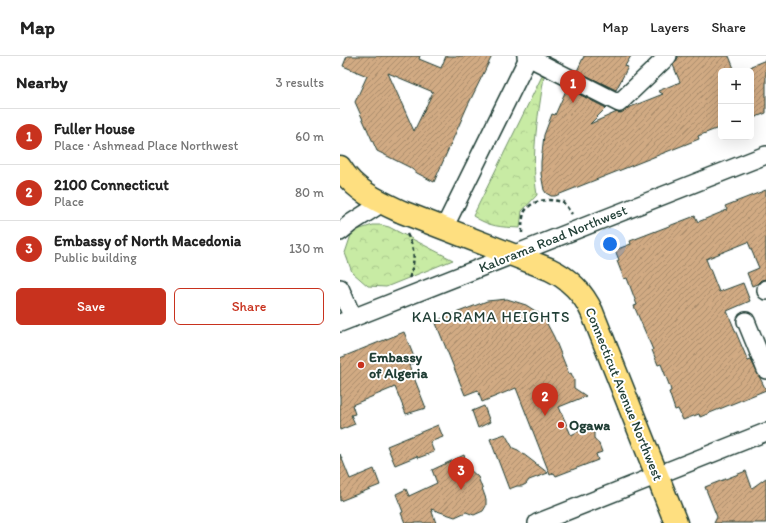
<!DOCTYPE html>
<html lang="en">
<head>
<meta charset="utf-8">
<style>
  body { margin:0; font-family:Itim,sans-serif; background:#f2f2f2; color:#222 }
  .controls { position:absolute; right:12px; top:12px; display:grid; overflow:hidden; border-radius:6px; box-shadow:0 4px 16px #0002 }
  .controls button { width:36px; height:36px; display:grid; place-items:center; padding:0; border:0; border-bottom:1px solid #e0e0e0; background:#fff; color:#222; font:20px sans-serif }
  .you { position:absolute; left:270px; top:188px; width:14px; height:14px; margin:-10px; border:3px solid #fff; border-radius:50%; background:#1a73e8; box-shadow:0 0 0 6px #1a73e833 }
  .badge { display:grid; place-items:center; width:26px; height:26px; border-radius:50%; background:#c8321e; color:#fff; font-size:13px; font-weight:700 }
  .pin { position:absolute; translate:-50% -33px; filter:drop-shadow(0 1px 2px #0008) }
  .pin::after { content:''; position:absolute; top:21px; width:14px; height:12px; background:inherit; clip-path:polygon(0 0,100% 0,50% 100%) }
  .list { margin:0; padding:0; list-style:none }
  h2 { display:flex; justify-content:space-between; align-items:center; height:52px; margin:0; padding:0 16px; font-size:17px }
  h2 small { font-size:13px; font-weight:400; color:#767676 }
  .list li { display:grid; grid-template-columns:26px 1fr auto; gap:12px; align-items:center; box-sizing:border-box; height:56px; padding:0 16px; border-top:1px solid #e0e0e0 }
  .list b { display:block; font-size:15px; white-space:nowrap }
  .list p { margin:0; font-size:13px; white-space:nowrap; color:#767676 }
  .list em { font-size:13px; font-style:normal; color:#767676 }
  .actions { display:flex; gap:8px; padding:12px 16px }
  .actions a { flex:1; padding:9px 0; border:1px solid #c8321e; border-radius:6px; text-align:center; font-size:14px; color:#c8321e }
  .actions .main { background:#c8321e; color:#fff }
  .map { position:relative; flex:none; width:426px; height:467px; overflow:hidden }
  header { display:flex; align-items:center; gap:24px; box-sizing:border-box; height:56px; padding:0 20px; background:#fff; border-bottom:1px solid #e0e0e0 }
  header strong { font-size:19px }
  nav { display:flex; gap:22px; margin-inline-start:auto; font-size:14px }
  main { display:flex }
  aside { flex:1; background:#fff }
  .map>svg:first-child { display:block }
  .park { fill:url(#park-crowns); stroke:#74946c }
  .building { fill:url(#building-hatch); stroke:#1f3d34; fill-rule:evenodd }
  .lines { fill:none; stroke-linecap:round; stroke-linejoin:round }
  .minor-casing { stroke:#1f3d34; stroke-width:20 }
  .major-casing { stroke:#1f3d34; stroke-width:25 }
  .path { stroke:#1f3d34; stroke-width:2.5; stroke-dasharray:4 3; stroke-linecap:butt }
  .minor { stroke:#fff; stroke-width:17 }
  .major { stroke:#fedf80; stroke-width:22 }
  .poi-dot { fill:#c8321e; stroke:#fff; stroke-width:1.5 }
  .labels { text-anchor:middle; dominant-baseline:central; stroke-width:4; stroke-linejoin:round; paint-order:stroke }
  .street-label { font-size:14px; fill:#1f3d34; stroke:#fff }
  .poi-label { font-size:14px; font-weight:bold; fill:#1f3d34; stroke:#fff; text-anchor:start }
  .neighbourhood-label { font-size:15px; letter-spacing:1px; fill:#1f3d34; stroke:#fff }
</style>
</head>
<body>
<header>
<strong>Map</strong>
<nav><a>Map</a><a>Layers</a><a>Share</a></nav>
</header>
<main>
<aside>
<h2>Nearby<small>3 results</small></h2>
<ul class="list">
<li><span class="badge">1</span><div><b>Fuller House</b><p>Place · Ashmead Place Northwest</p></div><em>60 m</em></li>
<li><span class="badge">2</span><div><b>2100 Connecticut</b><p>Place</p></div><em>80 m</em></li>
<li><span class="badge">3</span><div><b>Embassy of North Macedonia</b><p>Public building</p></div><em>130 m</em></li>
</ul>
<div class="actions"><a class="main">Save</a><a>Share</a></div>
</aside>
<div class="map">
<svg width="426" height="467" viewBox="0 0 426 467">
  <defs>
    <pattern id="park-crowns" width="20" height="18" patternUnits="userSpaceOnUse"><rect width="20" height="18" fill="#c8eba4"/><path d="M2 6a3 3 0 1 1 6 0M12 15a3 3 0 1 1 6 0" fill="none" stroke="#abca8e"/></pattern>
    <pattern id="building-hatch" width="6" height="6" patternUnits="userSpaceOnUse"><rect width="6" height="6" fill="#d1aa83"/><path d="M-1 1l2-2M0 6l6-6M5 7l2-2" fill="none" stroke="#a98c6c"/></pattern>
  </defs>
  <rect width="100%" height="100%" fill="#fff"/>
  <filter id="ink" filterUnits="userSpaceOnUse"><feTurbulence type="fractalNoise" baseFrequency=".025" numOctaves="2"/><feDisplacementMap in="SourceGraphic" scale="8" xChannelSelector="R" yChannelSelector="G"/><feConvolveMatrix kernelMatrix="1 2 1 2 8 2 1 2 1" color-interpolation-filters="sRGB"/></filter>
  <g filter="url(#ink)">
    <g class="park">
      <path d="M205,14C199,55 190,97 197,139L182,155L180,172C160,171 150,171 133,160Z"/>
      <polygon points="33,169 41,169 49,171 113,204 46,231 28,230 12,216 5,197 11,179 17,174"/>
    </g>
    <g class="building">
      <path d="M7,0H80L79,3L101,12L106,0H152L127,51L94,126L77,117L69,111L37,95L15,46L27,20L3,10ZM48,17L93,36L74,75Z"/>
      <polygon points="244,0 291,0 285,10 288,11 276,34 237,15"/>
      <polygon points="339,0 389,0 395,15 381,15 381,71 358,80 359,83 215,140 211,140 206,137 204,134 201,118 201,106 204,79 212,58 215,59 227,32 266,52 250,68 277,56 281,57 288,52 323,38 318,35 340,26 333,9"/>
      <polygon points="426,4 426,57 411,63 411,10"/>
      <polygon points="426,134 426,223 421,224 417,228 412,230 407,217 419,212 408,186 366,203 379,236 403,227 410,245 387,255 408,305 411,304 426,334 360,361 359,358 343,364 338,353 335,354 329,336 331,335 330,331 321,308 318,309 312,294 313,294 294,250 297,249 287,222 284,223 277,205 279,204 275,194 291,188 290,185 355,160 358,166 387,154 385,150"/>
      <polygon points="167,243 186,249 197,256 204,262 214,281 229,318 231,317 234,324 234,332 246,340 219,351 231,379 252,369 254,376 254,382 259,388 262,396 256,398 258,404 216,420 214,417 210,419 176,332 142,346 138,334 125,339 95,265 147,245"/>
      <polygon points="64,276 76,306 69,309 86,352 66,358 55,331 12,349 15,358 11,359 15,368 0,374 0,302"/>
      <polygon points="144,350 150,366 138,372 132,355"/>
      <polygon points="98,369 103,381 90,386 94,396 78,402 77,400 55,409 47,390"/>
      <polygon points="165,378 173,392 178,394 208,417 189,424 186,428 182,430 177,430 169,433 150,383"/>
      <polygon points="0,398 10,423 34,413 40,429 0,445"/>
      <polygon points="124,399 128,412 138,421 146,443 146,450 143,455 134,459 126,456 115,461 91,453 96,467 65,467 61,457 63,456 56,438 66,433 69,440 97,427 92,414"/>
      <polygon points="406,415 412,432 426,422 426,467 374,467 377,461 365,431"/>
    </g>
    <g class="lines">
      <defs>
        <g id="minor">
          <polyline points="186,0 279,47 328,0"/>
          <polyline points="104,172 189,0"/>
          <polyline points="0,176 11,167 42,147"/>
          <polyline points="0,232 13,262"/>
          <polyline points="426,233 426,235"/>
          <polyline points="406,265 426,314"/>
          <polyline points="0,267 426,99"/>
          <polyline points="197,467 426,376"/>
        </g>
        <path id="major" d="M0,111C15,135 38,145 62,156L209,213C228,222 243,236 252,256L336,467"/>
      </defs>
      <use href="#minor" class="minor-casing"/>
      <use href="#major" class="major-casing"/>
      <g class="path">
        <path d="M182,177C182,171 182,161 185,155C194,142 210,143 223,146L232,158"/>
        <path d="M67,178C76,195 75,205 69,223"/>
      </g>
      <use href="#minor" class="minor"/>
      <use href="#major" class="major"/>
    </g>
  </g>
  <g class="poi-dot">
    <circle cx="21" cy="309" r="4"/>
    <circle cx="221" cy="369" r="4"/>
  </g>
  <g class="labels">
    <g class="street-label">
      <text transform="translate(213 183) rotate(-22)">Kalorama Road Northwest</text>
      <text transform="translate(284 338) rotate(68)">Connecticut Avenue Northwest</text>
    </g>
    <g class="poi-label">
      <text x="29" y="301">Embassy<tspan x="29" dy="16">of Algeria</tspan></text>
      <text x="229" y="369">Ogawa</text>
    </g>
    <g class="neighbourhood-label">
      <text x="151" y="261">KALORAMA HEIGHTS</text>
    </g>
  </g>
</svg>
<div class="controls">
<button>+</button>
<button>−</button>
</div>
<div class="you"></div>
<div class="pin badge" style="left:233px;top:47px">1</div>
<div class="pin badge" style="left:205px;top:360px">2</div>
<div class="pin badge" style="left:121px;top:434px">3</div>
</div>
</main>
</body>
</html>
